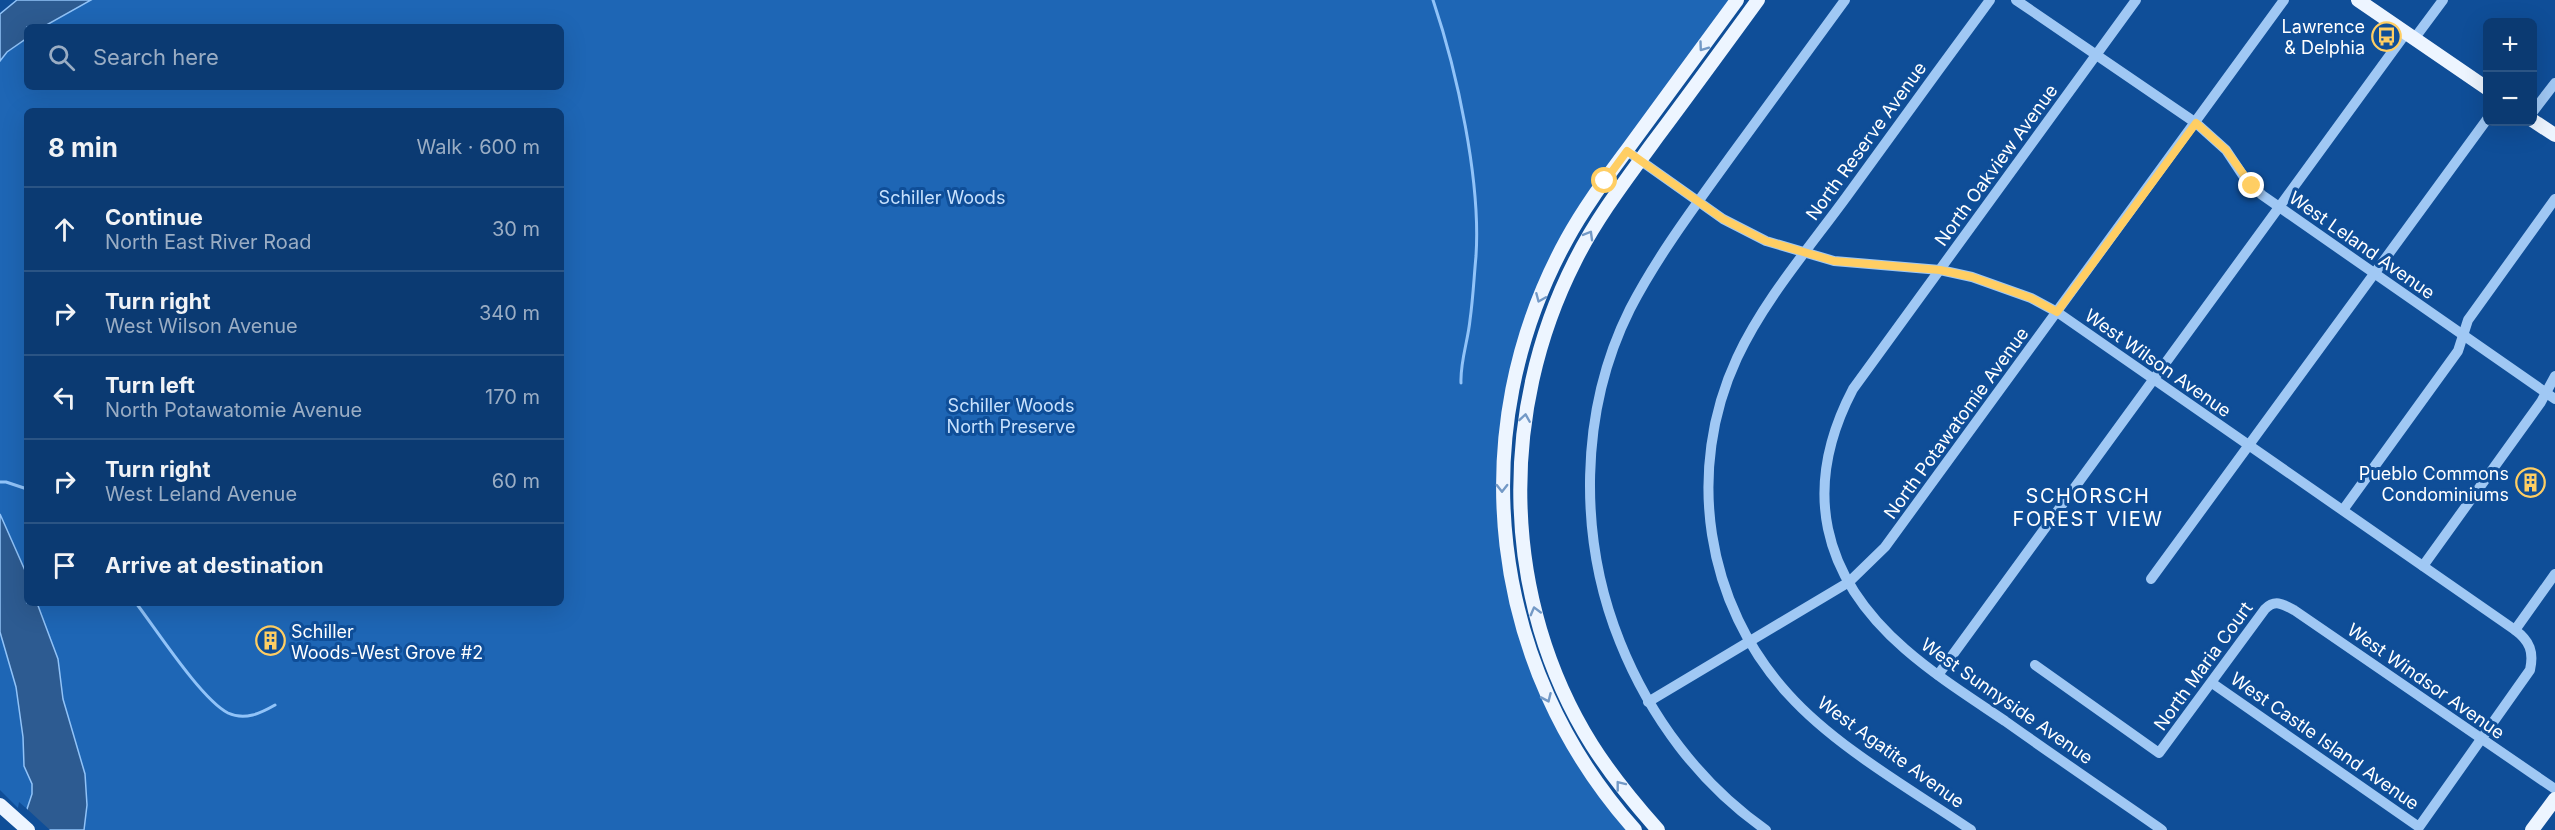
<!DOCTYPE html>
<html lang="en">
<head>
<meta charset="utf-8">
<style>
  body { margin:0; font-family:Inter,sans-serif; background:#19457a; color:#f1f3f6 }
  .controls { position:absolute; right:18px; top:18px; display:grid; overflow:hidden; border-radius:9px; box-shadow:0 6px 24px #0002 }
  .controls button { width:54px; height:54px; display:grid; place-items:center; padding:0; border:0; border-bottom:2px solid #2b5484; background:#0b3a72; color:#f1f3f6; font:30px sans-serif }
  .stop { position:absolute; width:18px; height:18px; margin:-14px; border:4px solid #ffce63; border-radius:50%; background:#fff }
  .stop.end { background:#ffce63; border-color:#fff; box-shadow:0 2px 6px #0008 }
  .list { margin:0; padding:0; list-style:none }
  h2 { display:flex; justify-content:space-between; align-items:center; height:78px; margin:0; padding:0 24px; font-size:26px }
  h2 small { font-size:20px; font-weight:400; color:#9aadc4 }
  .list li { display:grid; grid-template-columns:39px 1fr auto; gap:18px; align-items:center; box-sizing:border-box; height:84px; padding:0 24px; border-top:2px solid #2b5484 }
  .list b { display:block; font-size:22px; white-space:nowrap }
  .list p { margin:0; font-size:20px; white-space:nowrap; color:#9aadc4 }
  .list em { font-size:20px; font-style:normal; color:#9aadc4 }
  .icon { flex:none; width:33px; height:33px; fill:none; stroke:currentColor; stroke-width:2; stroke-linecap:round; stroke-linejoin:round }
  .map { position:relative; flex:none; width:2555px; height:830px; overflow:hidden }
  .search { position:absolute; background:#0b3a72; box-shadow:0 6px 24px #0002; left:24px; top:24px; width:540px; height:66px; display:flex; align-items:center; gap:15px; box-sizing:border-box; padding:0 21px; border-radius:9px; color:#9aadc4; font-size:22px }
  .panel { position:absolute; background:#0b3a72; box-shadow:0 6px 24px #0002; left:24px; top:108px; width:540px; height:498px; border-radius:9px }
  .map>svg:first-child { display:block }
  .green { fill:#1e66b5 }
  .water { fill:#2d5b91; stroke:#91c3f8; stroke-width:1.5 }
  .pier { fill:#0f4e98 }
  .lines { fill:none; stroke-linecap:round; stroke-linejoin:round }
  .stream { stroke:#91c3f8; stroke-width:3 }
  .minor { stroke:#a0c8f4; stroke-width:10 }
  .major { stroke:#edf5ff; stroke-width:14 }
  .oneway { stroke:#7399c6 }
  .route { stroke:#ffce63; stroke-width:8 }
  .labels { text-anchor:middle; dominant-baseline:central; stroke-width:6; stroke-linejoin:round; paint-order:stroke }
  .poi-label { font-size:18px; fill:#fff; stroke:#0f4e98; text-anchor:end }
  .street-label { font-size:18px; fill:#fff; stroke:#0f4e98 }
  .park-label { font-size:18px; fill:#c8e2fe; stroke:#0f4e98 }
  .neighbourhood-label { font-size:20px; letter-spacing:1.5px; fill:#fff; stroke:#0f4e98 }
</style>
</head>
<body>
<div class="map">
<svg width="2555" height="830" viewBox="0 0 2555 830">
  <rect width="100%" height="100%" fill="#0f4e98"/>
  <g class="green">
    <path d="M91,0H1730L1567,226C1454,421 1480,661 1626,830H84L87,805L85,774L63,699L58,659L37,603H561V111H27V575L0,514V61L7,52L27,38V87H561V27H43Z"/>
    <polygon points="0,632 16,687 23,737 24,766 32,784 32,794 27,809 19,802 18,808 0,790"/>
  </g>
  <g class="water">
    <polygon points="17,0 91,0 43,27 27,27 27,38 7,52 0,61 0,14"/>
    <polygon points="0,514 27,575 27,603 37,603 58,659 63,699 85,774 87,805 84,830 25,830 27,809 32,794 32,784 24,766 23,737 16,687 0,632"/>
  </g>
  <polygon class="pier" points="25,807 27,809 50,830 22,830"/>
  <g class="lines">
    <g class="stream">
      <path d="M1433,0C1457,71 1481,181 1476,256C1474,277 1473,299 1470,320C1468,341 1460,362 1461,383"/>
      <polyline points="0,482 6,482 27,489"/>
      <path d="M136,603C156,629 201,699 228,713C245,721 261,713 275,705"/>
    </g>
    <g class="minor">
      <polyline points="2016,0 2196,123 2226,150 2244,177 2262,195 2555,399"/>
      <path d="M2136,0L1853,389C1801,488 1821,576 1905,649C1936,676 1971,698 2005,721C2057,758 2110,794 2162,830"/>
      <polyline points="2414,39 2443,0"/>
      <polyline points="2532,113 2555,83"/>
      <path d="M1627,151L1723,219L1766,241L1834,261L1940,270L1972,277L2031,298L2057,312L2515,630C2530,641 2534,652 2530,670L2419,827L2212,683"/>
      <polyline points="2343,510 2458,351 2468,320 2555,199"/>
      <polyline points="2423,566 2541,402 2555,376"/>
      <polyline points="2151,579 2488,118"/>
      <polyline points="2515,630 2555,574"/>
      <path d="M2035,665L2159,753L2265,609C2275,599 2283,604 2294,610L2555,789"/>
      <polyline points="1938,675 2406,33"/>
      <polyline points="1648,702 1849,582 1885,547 2284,0"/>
      <path d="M1766,830C1700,784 1650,717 1620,642C1578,538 1579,411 1630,309C1658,255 1695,206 1731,156C1769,104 1807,52 1845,0"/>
      <path d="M1971,830C1912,790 1836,747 1789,695C1705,604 1685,470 1737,358C1764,300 1809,248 1847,196C1894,131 1942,65 1990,0"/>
    </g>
    <g class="major">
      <polyline points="2358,0 2488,89"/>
      <polyline points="2532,120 2555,135"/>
      <polyline points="0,805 28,830"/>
      <path d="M1635,830C1489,667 1461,431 1567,239C1586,204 1611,172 1635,139C1669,93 1703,46 1737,0"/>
      <path d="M1658,830C1634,803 1611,775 1592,745C1501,600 1498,412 1575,261C1596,219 1625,181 1652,144C1688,96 1723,48 1758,0"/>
      <polyline points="2532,830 2555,799"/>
    </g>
  </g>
  <defs><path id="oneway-chevron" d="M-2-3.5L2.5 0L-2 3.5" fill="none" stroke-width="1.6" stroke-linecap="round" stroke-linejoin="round" transform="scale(1.5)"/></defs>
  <g class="oneway">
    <use href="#oneway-chevron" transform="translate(1703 47) rotate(126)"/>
    <use href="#oneway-chevron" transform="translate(1589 235) rotate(-60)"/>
    <use href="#oneway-chevron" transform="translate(1540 298) rotate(113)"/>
    <use href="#oneway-chevron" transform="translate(1525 418) rotate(-81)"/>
    <use href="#oneway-chevron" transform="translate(1502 488) rotate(90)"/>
    <use href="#oneway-chevron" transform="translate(1535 611) rotate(-105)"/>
    <use href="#oneway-chevron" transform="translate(1547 698) rotate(66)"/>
    <use href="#oneway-chevron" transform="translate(1620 785) rotate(-128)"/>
  </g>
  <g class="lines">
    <polyline class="route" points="1605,181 1627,151 1723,219 1766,241 1834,261 1940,270 1972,277 2031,298 2057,312 2196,123 2226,150 2252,186"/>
  </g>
  <defs>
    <symbol id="bus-ring" viewBox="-11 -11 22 22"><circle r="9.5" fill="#0f4e98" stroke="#ffce63" stroke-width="1.5"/><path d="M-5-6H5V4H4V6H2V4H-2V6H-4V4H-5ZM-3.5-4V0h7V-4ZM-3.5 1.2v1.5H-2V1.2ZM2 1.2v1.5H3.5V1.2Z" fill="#ffce63"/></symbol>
    <symbol id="building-ring" viewBox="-11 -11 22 22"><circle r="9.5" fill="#0f4e98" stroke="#ffce63" stroke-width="1.5"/><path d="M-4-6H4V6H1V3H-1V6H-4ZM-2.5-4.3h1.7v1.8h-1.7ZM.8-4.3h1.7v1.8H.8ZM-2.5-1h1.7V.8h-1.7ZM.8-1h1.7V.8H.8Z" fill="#ffce63"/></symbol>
  </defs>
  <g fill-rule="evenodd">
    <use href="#bus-ring" x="2370" y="20" width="33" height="33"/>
    <use href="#building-ring" x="2514" y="466" width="33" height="33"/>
    <use href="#building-ring" x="254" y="624" width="33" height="33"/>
  </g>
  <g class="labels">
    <g class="poi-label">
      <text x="2365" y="26">Lawrence<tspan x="2365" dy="21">&amp; Delphia</tspan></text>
      <text x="2509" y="473">Pueblo Commons<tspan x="2509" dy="21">Condominiums</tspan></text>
      <text x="291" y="631" text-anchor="start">Schiller<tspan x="291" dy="21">Woods-West Grove #2</tspan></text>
    </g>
    <g class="street-label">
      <text transform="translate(1866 141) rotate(-54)">North Reserve Avenue</text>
      <text transform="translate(1996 165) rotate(-54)">North Oakview Avenue</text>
      <text transform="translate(2362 245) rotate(35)">West Leland Avenue</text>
      <text transform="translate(2158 363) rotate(35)">West Wilson Avenue</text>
      <text transform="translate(1956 423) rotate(-54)">North Potawatomie Avenue</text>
      <text transform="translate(2203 666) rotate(-54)">North Maria Court</text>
      <text transform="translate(2426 681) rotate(35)">West Windsor Avenue</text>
      <text transform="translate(2007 701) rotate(35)">West Sunnyside Avenue</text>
      <text transform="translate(2325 741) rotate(35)">West Castle Island Avenue</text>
      <text transform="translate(1891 752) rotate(36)">West Agatite Avenue</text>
    </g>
    <g class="park-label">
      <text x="942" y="197">Schiller Woods</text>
      <text x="1011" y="405">Schiller Woods<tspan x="1011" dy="21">North Preserve</tspan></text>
    </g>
    <g class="neighbourhood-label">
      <text x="2088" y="496">SCHORSCH<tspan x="2088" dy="23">FOREST VIEW</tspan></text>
    </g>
  </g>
</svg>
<div class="controls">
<button>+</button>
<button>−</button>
</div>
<div class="stop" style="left:1605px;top:181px"></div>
<div class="stop end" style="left:2252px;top:186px"></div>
<div class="search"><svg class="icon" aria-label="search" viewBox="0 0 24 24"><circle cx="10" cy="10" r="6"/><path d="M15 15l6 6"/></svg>Search here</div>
<section class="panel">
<h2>8 min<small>Walk · 600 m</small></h2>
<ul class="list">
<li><svg class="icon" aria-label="ahead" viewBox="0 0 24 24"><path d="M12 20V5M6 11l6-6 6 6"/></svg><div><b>Continue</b><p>North East River Road</p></div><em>30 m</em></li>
<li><svg class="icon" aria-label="right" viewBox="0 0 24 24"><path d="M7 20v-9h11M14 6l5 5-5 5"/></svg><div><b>Turn right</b><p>West Wilson Avenue</p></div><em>340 m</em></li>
<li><svg class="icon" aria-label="left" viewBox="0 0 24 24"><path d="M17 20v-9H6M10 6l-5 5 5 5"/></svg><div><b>Turn left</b><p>North Potawatomie Avenue</p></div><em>170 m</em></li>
<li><svg class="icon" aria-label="right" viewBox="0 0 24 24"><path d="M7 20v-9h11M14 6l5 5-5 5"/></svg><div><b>Turn right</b><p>West Leland Avenue</p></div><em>60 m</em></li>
<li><svg class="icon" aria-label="arrive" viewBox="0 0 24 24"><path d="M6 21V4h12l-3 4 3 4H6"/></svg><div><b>Arrive at destination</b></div></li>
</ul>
</section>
</div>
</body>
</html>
